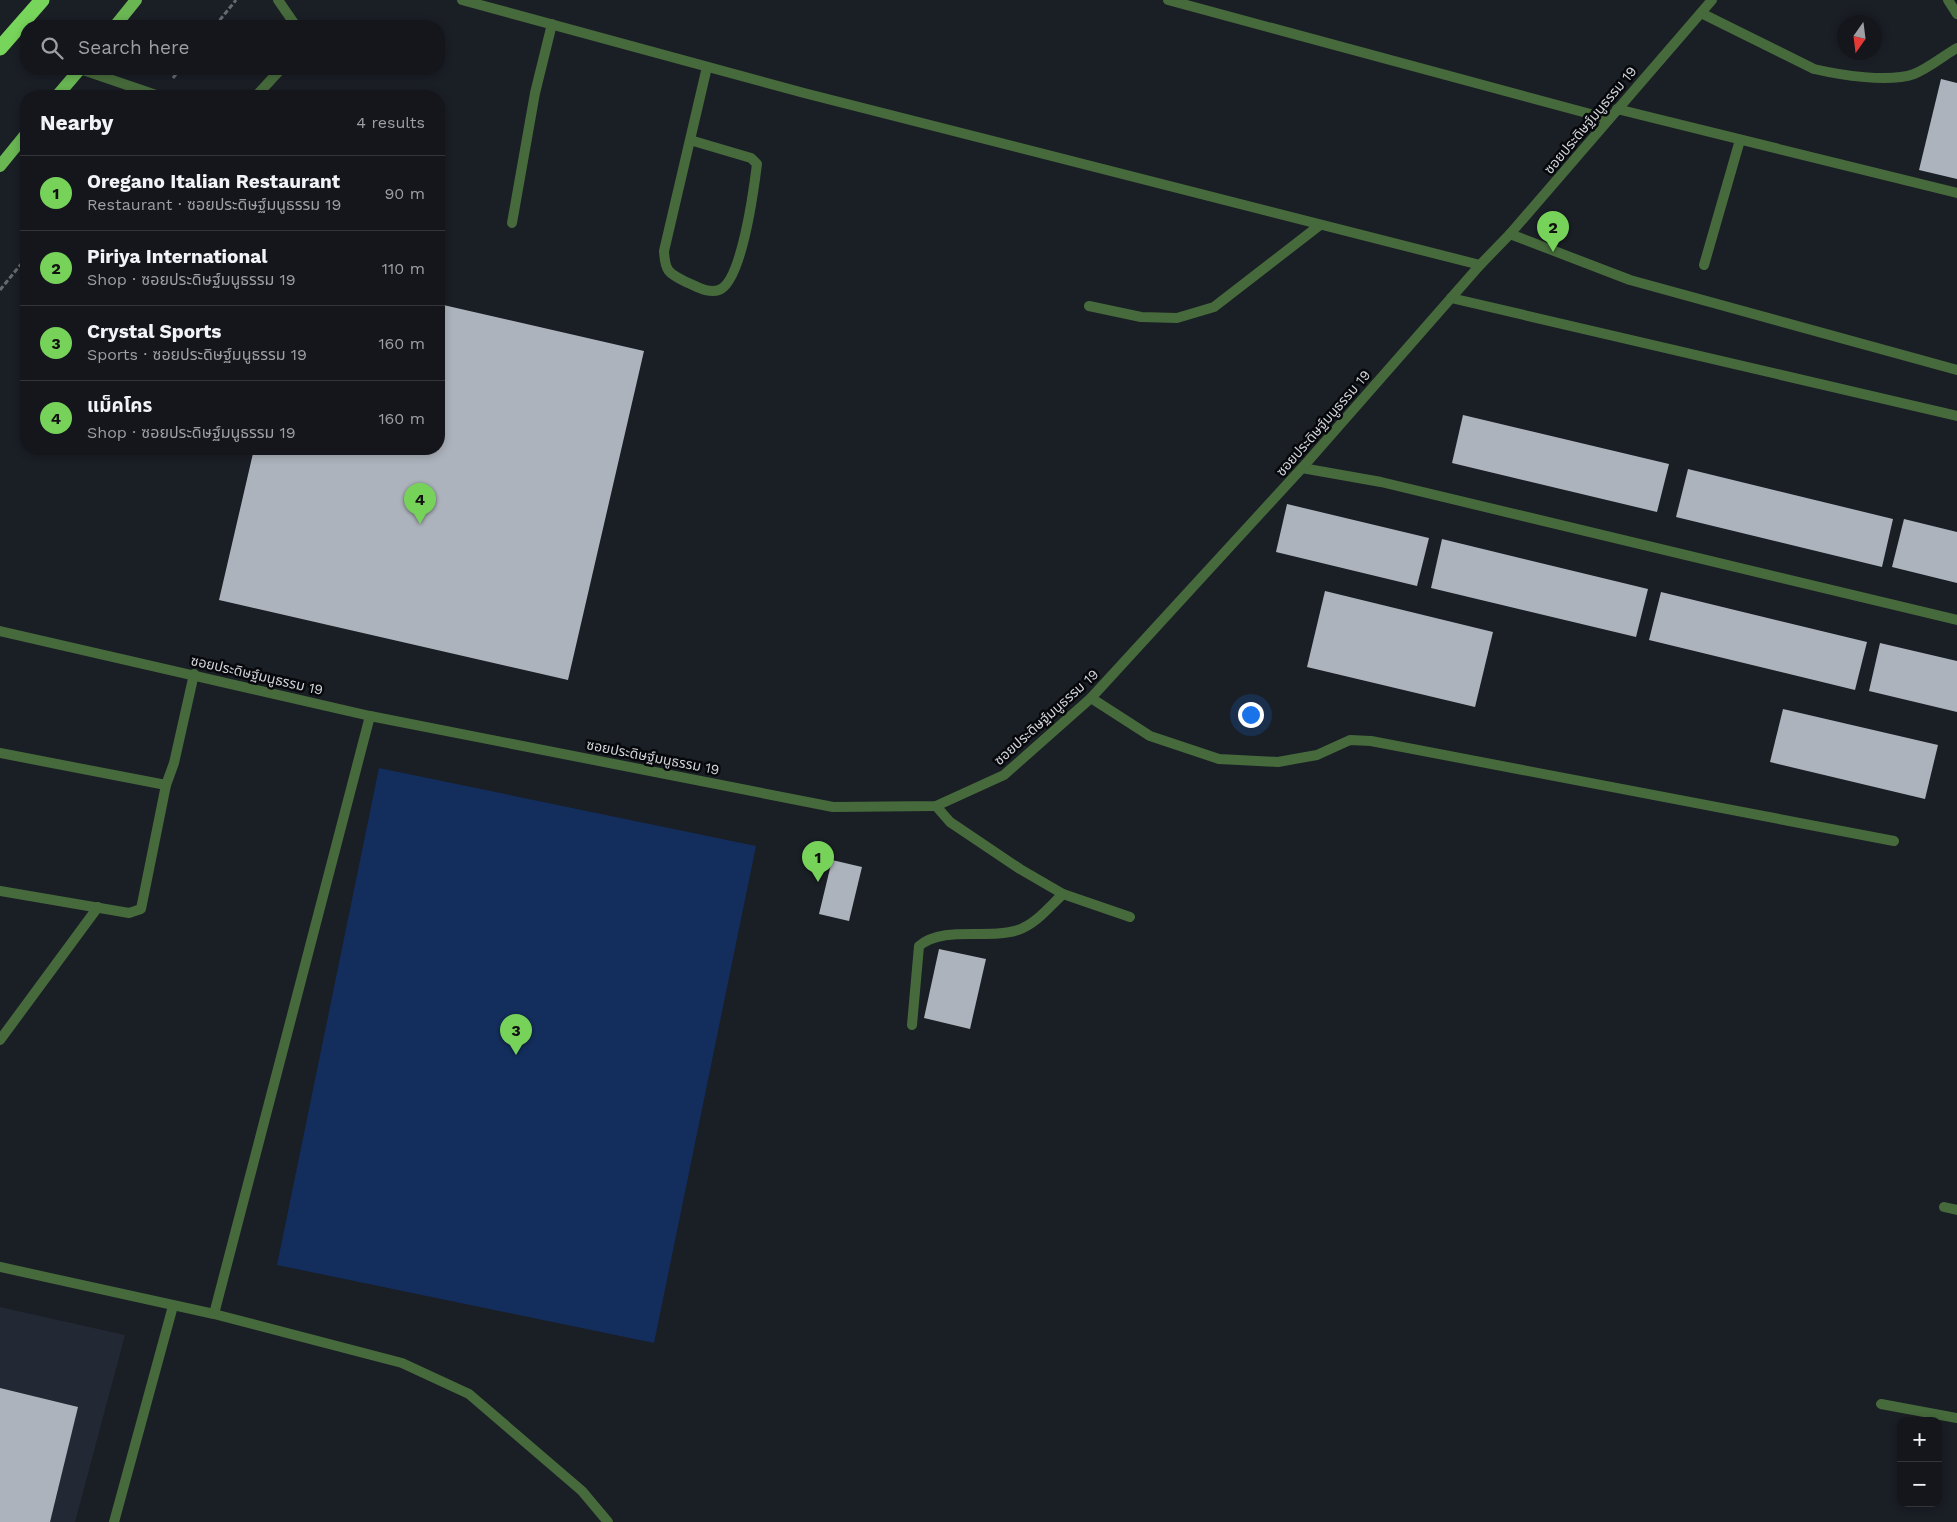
<!DOCTYPE html>
<html lang="en">
<head>
<meta charset="utf-8">
<style>
  body { margin:0; font-family:"Work Sans","Noto Sans Thai",sans-serif; background:#212329; color:#f1f3f6 }
  .controls { position:absolute; right:15px; bottom:15px; display:grid; overflow:hidden; border-radius:10px; box-shadow:0 2px 8px #0003 }
  .controls button { width:45px; height:45px; display:grid; place-items:center; padding:0; border:0; border-bottom:1px solid #33353b; background:#14161c; color:#f1f3f6; font:25px sans-serif }
  .compass { position:absolute; left:1837px; top:15px; width:45px; height:45px; border-radius:50%; background:#14161c; box-shadow:0 2px 8px #0003; rotate:194deg }
  .you { position:absolute; left:1250px; top:714px; width:18px; height:18px; margin:-12px; border:4px solid #fff; border-radius:50%; background:#1a73e8; box-shadow:0 0 0 8px #1a73e833 }
  .badge { display:grid; place-items:center; width:32px; height:32px; border-radius:50%; background:#77d25a; color:#111; font-size:16px; font-weight:700 }
  .pin { position:absolute; translate:-50% -41px; filter:drop-shadow(0 1px 2px #0008) }
  .pin::after { content:''; position:absolute; top:26px; width:18px; height:15px; background:inherit; clip-path:polygon(0 0,100% 0,50% 100%) }
  .list { margin:0; padding:0; list-style:none }
  h2 { display:flex; justify-content:space-between; align-items:center; height:65px; margin:0; padding:0 20px; font-size:21px }
  h2 small { font-size:16px; font-weight:400; color:#9d9fa3 }
  .list li { display:grid; grid-template-columns:32px 1fr auto; gap:15px; align-items:center; box-sizing:border-box; height:75px; padding:0 20px; border-top:1px solid #33353b }
  .list b { display:block; font-size:19px; white-space:nowrap }
  .list p { margin:0; font-size:16px; white-space:nowrap; color:#9d9fa3 }
  .list em { font-size:16px; font-style:normal; color:#9d9fa3 }
  .icon { flex:none; width:28px; height:28px; fill:none; stroke:currentColor; stroke-width:2; stroke-linecap:round; stroke-linejoin:round }
  .map { position:relative; flex:none; width:1957px; height:1522px; overflow:hidden }
  .search { position:absolute; background:#14161c; box-shadow:0 2px 8px #0003; left:20px; top:20px; width:425px; height:55px; display:flex; align-items:center; gap:12px; box-sizing:border-box; padding:0 18px; border-radius:20px; color:#9d9fa3; font-size:19px }
  .panel { position:absolute; background:#14161c; box-shadow:0 2px 8px #0003; left:20px; top:90px; width:425px; height:365px; border-radius:20px }
  .map>svg:first-child { display:block }
  .built { fill:#222834 }
  .green { fill:#132e5c }
  .building { fill:#adb3bc }
  .lines { fill:none; stroke-linecap:round; stroke-linejoin:round }
  .path { stroke:#666a70; stroke-width:3; stroke-dasharray:5 2.5; stroke-linecap:butt }
  .service { stroke:#466a3c; stroke-width:10 }
  .minor { stroke:#466a3c; stroke-width:10 }
  .tertiary { stroke:#466a3c; stroke-width:10 }
  .primary { stroke:#6ab653; stroke-width:12 }
  .motorway { stroke:#78d55b; stroke-width:15 }
  .labels { text-anchor:middle; dominant-baseline:central; stroke-width:5; stroke-linejoin:round; paint-order:stroke }
  .street-label { font-size:14px; fill:#d1d4d9; stroke:#07080b }
</style>
</head>
<body>
<div class="map">
<svg width="1957" height="1522" viewBox="0 0 1957 1522">
  <rect width="100%" height="100%" fill="#1a1e25"/>
  <polygon class="built" points="0,1307 125,1335 75,1522 0,1522"/>
  <polygon class="green" points="379,768 756,846 654,1343 277,1265"/>
  <g class="building">
    <polygon points="1941,79 1957,83 1957,179 1919,170"/>
    <polygon points="439,304 644,351 568,680 219,600 254,449 439,449"/>
    <polygon points="1463,415 1669,464 1657,512 1452,463"/>
    <polygon points="1688,469 1893,519 1882,567 1676,517"/>
    <polygon points="1287,504 1429,538 1417,586 1276,552"/>
    <polygon points="1904,519 1957,532 1957,583 1892,567"/>
    <polygon points="1442,539 1648,589 1636,637 1431,588"/>
    <polygon points="1325,591 1493,632 1475,707 1307,667"/>
    <polygon points="1661,592 1867,642 1855,690 1649,640"/>
    <polygon points="1880,643 1957,661 1957,712 1869,691"/>
    <polygon points="1783,709 1938,745 1925,799 1770,762"/>
    <polygon points="832,860 862,867 849,921 819,914"/>
    <polygon points="939,949 986,959 970,1029 924,1018"/>
    <polygon points="0,1388 78,1407 50,1522 0,1522"/>
  </g>
  <g class="lines">
    <g class="path">
      <polyline points="215,26 236,0"/>
      <polyline points="173,78 180,69"/>
      <polyline points="0,290 26,258"/>
    </g>
    <g class="service">
      <polyline points="278,0 296,26"/>
      <polyline points="1168,0 1609,119"/>
      <polyline points="80,69 159,96"/>
      <polyline points="256,96 281,69"/>
      <path d="M690,140L751,158L757,164C754,188 742,282 719,290C708,294 696,286 686,282C668,273 665,271 664,251L707,67"/>
      <polyline points="512,223 535,93 552,24"/>
      <polyline points="1704,265 1740,140"/>
      <polyline points="1089,306 1141,317 1177,318 1214,307 1320,225"/>
      <polyline points="0,753 166,785"/>
      <polyline points="0,891 129,913 141,909 166,785 174,763 194,674"/>
      <polyline points="0,1040 98,907"/>
    </g>
    <g class="minor">
      <polyline points="462,0 804,93 1480,265"/>
      <polyline points="1948,0 1957,14"/>
      <path d="M1701,13L1814,69C1840,75 1889,83 1914,74C1929,68 1943,56 1957,48"/>
      <polyline points="1617,109 1957,193"/>
      <polyline points="1510,234 1630,280 1957,370"/>
      <polyline points="1451,298 1957,416"/>
      <polyline points="1302,468 1381,482 1957,620"/>
      <polyline points="1091,698 1150,736 1219,759 1278,762 1317,755 1350,740 1371,741 1894,841"/>
      <polyline points="936,806 950,822 1020,869 1063,894 1130,917"/>
      <path d="M912,1025L919,946C944,925 989,940 1018,930C1036,924 1049,907 1063,894"/>
      <polyline points="1944,1207 1957,1210"/>
      <polyline points="0,1267 214,1314 402,1363 469,1394 582,1491 608,1522"/>
      <polyline points="214,1314 370,716"/>
      <polyline points="1881,1404 1957,1418"/>
      <polyline points="114,1522 173,1306"/>
    </g>
    <polyline class="tertiary" points="0,631 370,716 833,807 936,806 1004,775 1091,698 1302,468 1480,265 1510,234 1712,0"/>
    <g class="primary">
      <polyline points="115,26 136,0"/>
      <polyline points="57,96 80,69"/>
      <polyline points="0,166 26,134"/>
    </g>
    <polyline class="motorway" points="0,48 42,0"/>
  </g>
  <g class="labels">
    <g class="street-label">
      <text transform="translate(1590 120) rotate(-50)">ซอยประดิษฐ์มนูธรรม 19</text>
      <text transform="translate(1323 423) rotate(-49)">ซอยประดิษฐ์มนูธรรม 19</text>
      <text transform="translate(257 675) rotate(13)">ซอยประดิษฐ์มนูธรรม 19</text>
      <text transform="translate(1046 717) rotate(-42)">ซอยประดิษฐ์มนูธรรม 19</text>
      <text transform="translate(653 757) rotate(11)">ซอยประดิษฐ์มนูธรรม 19</text>
    </g>
  </g>
</svg>
<div class="controls">
<button>+</button>
<button>−</button>
</div>
<svg class="compass" viewBox="-18 -18 36 36"><path d="M0-13l5 13h-10z" fill="#e53935"/><path d="M0 13l5-13h-10z" fill="#9d9fa3"/></svg>
<div class="you"></div>
<div class="pin badge" style="left:818px;top:882px">1</div>
<div class="pin badge" style="left:1553px;top:252px">2</div>
<div class="pin badge" style="left:516px;top:1055px">3</div>
<div class="pin badge" style="left:420px;top:524px">4</div>
<div class="search"><svg class="icon" aria-label="search" viewBox="0 0 24 24"><circle cx="10" cy="10" r="6"/><path d="M15 15l6 6"/></svg>Search here</div>
<section class="panel">
<h2>Nearby<small>4 results</small></h2>
<ul class="list">
<li><span class="badge">1</span><div><b>Oregano Italian Restaurant</b><p>Restaurant · ซอยประดิษฐ์มนูธรรม 19</p></div><em>90 m</em></li>
<li><span class="badge">2</span><div><b>Piriya International</b><p>Shop · ซอยประดิษฐ์มนูธรรม 19</p></div><em>110 m</em></li>
<li><span class="badge">3</span><div><b>Crystal Sports</b><p>Sports · ซอยประดิษฐ์มนูธรรม 19</p></div><em>160 m</em></li>
<li><span class="badge">4</span><div><b>แม็คโคร</b><p>Shop · ซอยประดิษฐ์มนูธรรม 19</p></div><em>160 m</em></li>
</ul>
</section>
</div>
</body>
</html>
